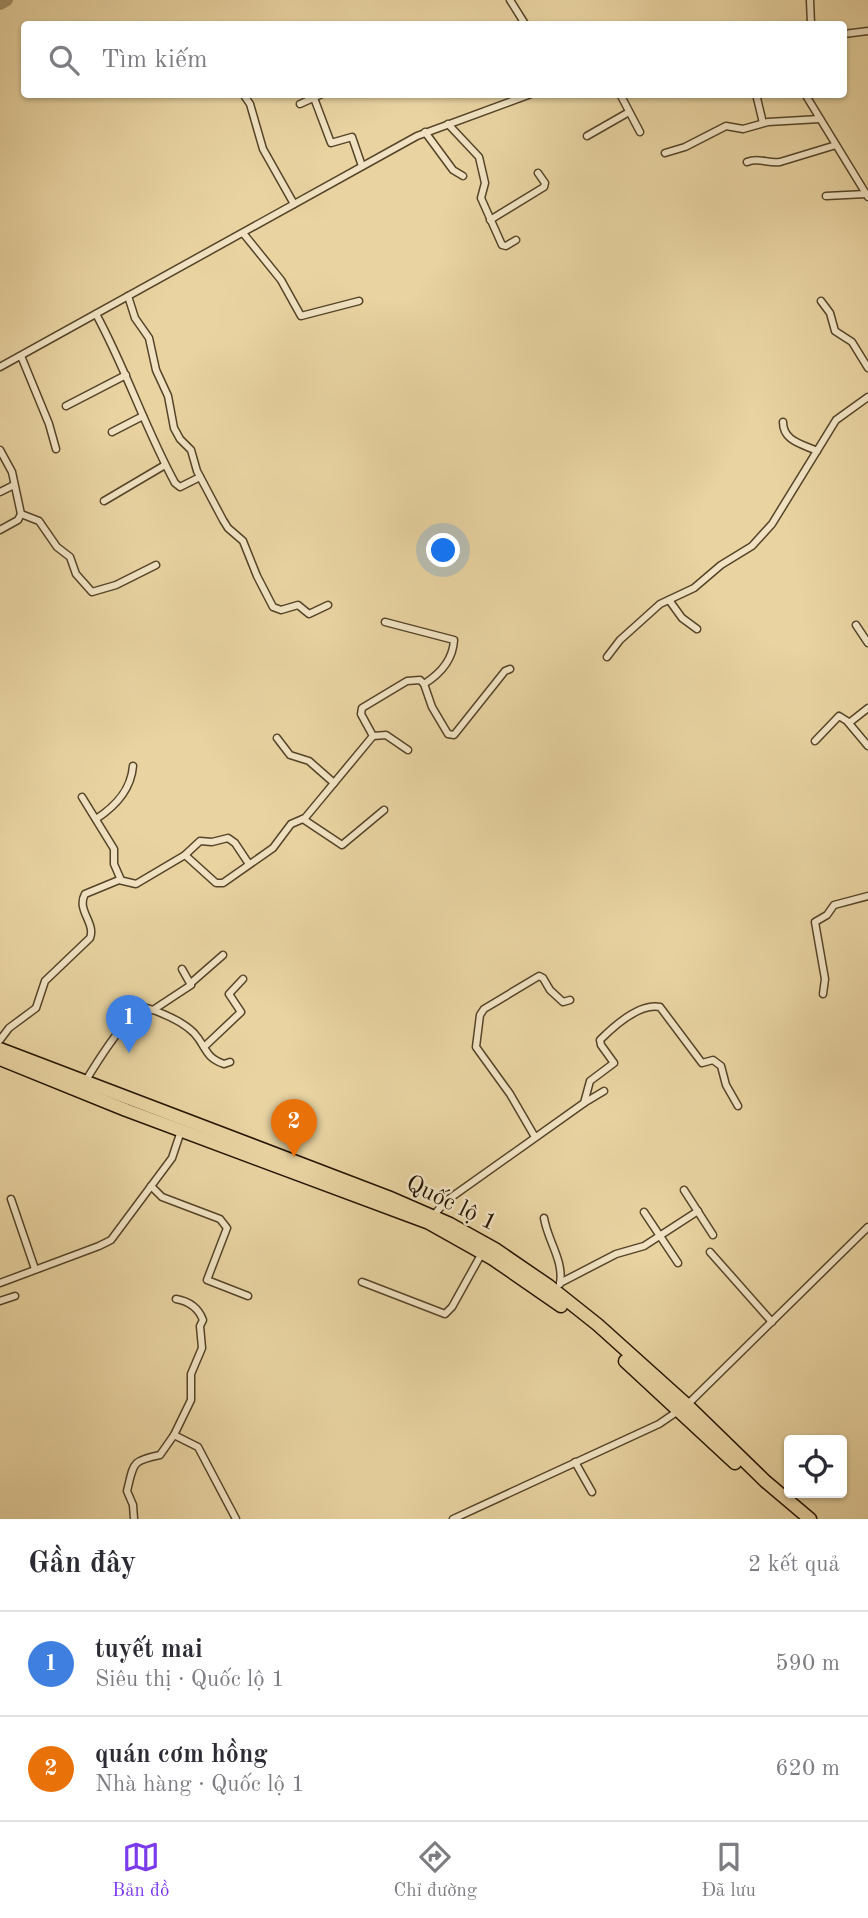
<!DOCTYPE html>
<html lang="vi">
<head>
<meta charset="utf-8">
<style>
  body { margin:0; font-family:"Old Standard TT",serif; background:#f2f2f3; color:#2b2b33 }
  .controls { position:absolute; right:21px; bottom:21px; display:grid; overflow:hidden; border-radius:7px; box-shadow:0 2px 5px #0004 }
  .controls button { width:63px; height:63px; display:grid; place-items:center; padding:0; border:0; border-bottom:2px solid #e1e1e2; background:#fff; color:#2b2b33; font:35px sans-serif }
  .you { position:absolute; left:444px; top:551px; width:24px; height:24px; margin:-18px; border:5px solid #fff; border-radius:50%; background:#1a73e8; box-shadow:0 0 0 10px #1a73e833 }
  .badge { display:grid; place-items:center; width:46px; height:46px; border-radius:50%; background:#7c3aed; color:#fff; font-size:23px; font-weight:700 }
  .pin { position:absolute; translate:-50% -58px; filter:drop-shadow(0 2px 4px #0008) }
  .pin::after { content:''; position:absolute; top:37px; width:24px; height:21px; background:inherit; clip-path:polygon(0 0,100% 0,50% 100%) }
  .list { margin:0; padding:0; list-style:none }
  h2 { display:flex; justify-content:space-between; align-items:center; height:91px; margin:0; padding:0 28px; font-size:30px }
  h2 small { font-size:23px; font-weight:400; color:#7c7c81 }
  .list li { display:grid; grid-template-columns:46px 1fr auto; gap:21px; align-items:center; box-sizing:border-box; height:105px; padding:0 28px; border-top:2px solid #e1e1e2 }
  .list b { display:block; font-size:26px; white-space:nowrap }
  .list p { margin:0; font-size:23px; white-space:nowrap; color:#7c7c81 }
  .list em { font-size:23px; font-style:normal; color:#7c7c81 }
  .icon { flex:none; width:38px; height:38px; fill:none; stroke:currentColor; stroke-width:2; stroke-linecap:round; stroke-linejoin:round }
  .map { position:relative; flex:none; width:868px; height:1519px; overflow:hidden }
  .search { position:absolute; background:#fff; box-shadow:0 2px 5px #0004; left:21px; right:21px; top:21px; height:77px; display:flex; align-items:center; gap:18px; box-sizing:border-box; padding:0 24px; border-radius:7px; color:#7c7c81; font-size:26px }
  .sheet { height:301px; background:#fff }
  nav { display:flex; justify-content:space-around; align-items:center; box-sizing:border-box; height:98px; border-top:2px solid #e1e1e2; background:#fff; font-size:19px; color:#7c7c81 }
  nav a { display:grid; justify-items:center; gap:4px }
  nav .on { color:#7c3aed }
  .map>svg:first-child { display:block }
  .lines { fill:none; stroke-linecap:round; stroke-linejoin:round }
  .river { stroke:#a5926a; stroke-width:12 }
  .street-casing { stroke:#554428; stroke-width:9 }
  .highway-casing { stroke:#241400; stroke-width:15 }
  .street { stroke:#f0e2c2; stroke-width:6 }
  .highway { stroke:#e8d3a1; stroke-width:12 }
  .labels { text-anchor:middle; dominant-baseline:central; stroke-width:5; stroke-linejoin:round; paint-order:stroke }
  .street-label { font-size:24px; fill:#241400; stroke:#f0e2c2 }
</style>
</head>
<body>
<div class="map">
<svg width="868" height="1519" viewBox="0 0 868 1519">
  <rect width="100%" height="100%" fill="#e8d3a1"/>
  <filter id="stains"><feTurbulence type="fractalNoise" baseFrequency=".00286" numOctaves="4"/><feColorMatrix values="0 0 0 0 .2 0 0 0 0 .09 0 0 0 0 .02 0 0 0 .5 -.17"/></filter>
  <radialGradient id="worn" r=".72"><stop offset=".6" stop-color="#630" stop-opacity="0"/><stop offset="1" stop-color="#630" stop-opacity=".3"/></radialGradient>
  <g class="lines">
    <polyline class="river" points="0,4 7,0"/>
    <defs>
      <g id="street">
        <polyline points="510,0 525,24"/>
        <polyline points="810,0 811,24"/>
        <polyline points="844,34 868,31"/>
        <polyline points="243,94 250,104 263,149 294,204"/>
        <polyline points="620,94 640,132"/>
        <polyline points="756,94 763,123"/>
        <polyline points="805,94 868,197"/>
        <polyline points="314,98 331,143 352,137 362,166"/>
        <polyline points="300,104 322,94"/>
        <polyline points="448,124 479,157 485,183 481,198 502,245 506,246 516,240"/>
        <polyline points="425,132 453,170 463,176"/>
        <polyline points="587,136 629,112"/>
        <polyline points="665,153 685,147 726,126 743,129 768,122 820,119"/>
        <path d="M747,162C759,157 768,164 780,162L836,145"/>
        <polyline points="826,196 866,194"/>
        <polyline points="490,220 544,187 545,183 538,173"/>
        <polyline points="243,233 281,280 301,316 359,301"/>
        <polyline points="128,296 135,318 149,338 156,370 168,396 174,428 180,439 191,450 197,471 223,520 228,528 243,541 257,576 273,607 281,610 298,605 309,614 328,605"/>
        <polyline points="821,301 830,313 835,331 852,342 868,368"/>
        <path d="M96,314C126,369 145,428 175,483L180,487L200,477"/>
        <polyline points="21,356 49,424 56,449"/>
        <polyline points="0,367 417,136 531,94"/>
        <polyline points="66,406 126,375"/>
        <path d="M783,422C783,441 802,444 817,451"/>
        <polyline points="112,432 143,416"/>
        <polyline points="0,450 12,472 21,514 39,521 57,547 70,557 76,574 92,592 116,585 156,565"/>
        <polyline points="0,492 14,485"/>
        <polyline points="104,501 165,465"/>
        <polyline points="0,530 18,520 21,514"/>
        <polyline points="669,600 682,618 697,629"/>
        <path d="M385,622L454,640C453,659 440,674 424,684"/>
        <polyline points="856,625 868,643"/>
        <polyline points="607,657 620,640 660,604 694,588 721,565 752,546 772,524 836,420 868,397"/>
        <polyline points="849,723 868,708"/>
        <polyline points="373,736 386,735 408,750"/>
        <polyline points="277,738 290,755 309,761 334,783"/>
        <polyline points="815,741 839,716 847,721 868,746"/>
        <polyline points="82,797 114,849 114,864 121,880"/>
        <path d="M96,819C116,806 131,790 133,766"/>
        <polyline points="303,819 342,845 384,810"/>
        <polyline points="185,855 200,841 212,842 228,838 235,843 249,864"/>
        <polyline points="191,983 223,955"/>
        <polyline points="823,994 825,979 815,922 827,915 834,905 868,896"/>
        <polyline points="153,1010 191,985 182,969"/>
        <path d="M0,1040L9,1028L36,1008L45,981L90,938C96,923 76,910 85,894L119,880L136,884L185,855L216,883H223L273,848L291,824L305,818L373,736L361,714L362,708L407,681L420,680L424,684L432,707L448,734L454,735L505,671L510,669"/>
        <polyline points="204,1047 241,1012 229,994 243,979"/>
        <path d="M85,1082C97,1062 124,1018 144,1007C160,1012 182,1021 194,1033C207,1047 204,1057 224,1064L230,1062"/>
        <polyline points="584,1103 604,1091"/>
        <polyline points="535,1137 510,1094 476,1047 480,1015 484,1009 539,976 543,978 550,990 563,1002 570,1000"/>
        <polyline points="151,1186 162,1197 220,1219 227,1228 207,1280 248,1296"/>
        <polyline points="684,1190 713,1235"/>
        <polyline points="11,1199 35,1269"/>
        <polyline points="644,1212 678,1263"/>
        <path d="M433,1216L446,1201L584,1103L590,1081L614,1063L601,1045L600,1040C614,1026 640,1003 660,1007L702,1063L713,1060L721,1066L726,1085L738,1106"/>
        <path d="M544,1218C548,1242 564,1260 560,1284"/>
        <polyline points="710,1252 772,1322"/>
        <polyline points="362,1282 445,1314 452,1307 482,1253"/>
        <polyline points="0,1283 99,1246 111,1240 172,1158 181,1131"/>
        <polyline points="560,1283 616,1254 644,1246 698,1211"/>
        <polyline points="0,1301 15,1296"/>
        <polyline points="687,1405 868,1227"/>
        <path d="M174,1435L191,1400V1374L202,1348L200,1326L203,1320C198,1307 188,1301 176,1299"/>
        <polyline points="575,1462 592,1492"/>
        <path d="M134,1519L133,1505L127,1491C134,1463 131,1461 160,1455L174,1435L198,1447L236,1519"/>
        <polyline points="453,1519 659,1424 678,1411"/>
      </g>
      <g id="highway">
        <polyline points="0,1049 388,1197 450,1224 495,1249 549,1286 598,1325 687,1405 765,1481 810,1519"/>
        <polyline points="0,1059 126,1110 429,1223 493,1259 561,1306"/>
        <polyline points="625,1361 735,1463"/>
      </g>
    </defs>
    <use href="#street" class="street-casing"/>
    <use href="#highway" class="highway-casing"/>
    <use href="#street" class="street"/>
    <use href="#highway" class="highway"/>
  </g>
  <g class="labels">
    <g class="street-label">
      <text transform="translate(451 1204) rotate(26)">Quốc lộ 1</text>
    </g>
  </g>
  <rect width="100%" height="100%" filter="url(#stains)"/>
  <rect width="100%" height="100%" fill="url(#worn)"/>
</svg>
<div class="controls">
<button><svg class="icon" aria-label="locate" viewBox="0 0 24 24"><circle cx="12" cy="12" r="6"/><path d="M12 2v4M12 18v4M2 12h4M18 12h4"/></svg></button>
</div>
<div class="you"></div>
<div class="pin badge" style="left:129px;top:1053px;background:#3f7fe0">1</div>
<div class="pin badge" style="left:294px;top:1157px;background:#e8710a">2</div>
<div class="search"><svg class="icon" aria-label="search" viewBox="0 0 24 24"><circle cx="10" cy="10" r="6"/><path d="M15 15l6 6"/></svg>Tìm kiếm</div>
</div>
<section class="sheet">
<h2>Gần đây<small>2 kết quả</small></h2>
<ul class="list">
<li><span class="badge" style="background:#3f7fe0">1</span><div><b>tuyết mai</b><p>Siêu thị · Quốc lộ 1</p></div><em>590 m</em></li>
<li><span class="badge" style="background:#e8710a">2</span><div><b>quán cơm hồng</b><p>Nhà hàng · Quốc lộ 1</p></div><em>620 m</em></li>
</ul>
</section>
<nav>
<a class="on"><svg class="icon" aria-label="map" viewBox="0 0 24 24"><path d="M3 6l6-2 6 2 6-2v14l-6 2-6-2-6 2zM9 4v14M15 6v14"/></svg>Bản đồ</a>
<a><svg class="icon" aria-label="directions" viewBox="0 0 24 24"><path d="M12 3l9 9-9 9-9-9zM9 14v-3h6M13 9l2 2-2 2"/></svg>Chỉ đường</a>
<a><svg class="icon" aria-label="saved" viewBox="0 0 24 24"><path d="M7 4h10v16l-5-4-5 4z"/></svg>Đã lưu</a>
</nav>
</body>
</html>
